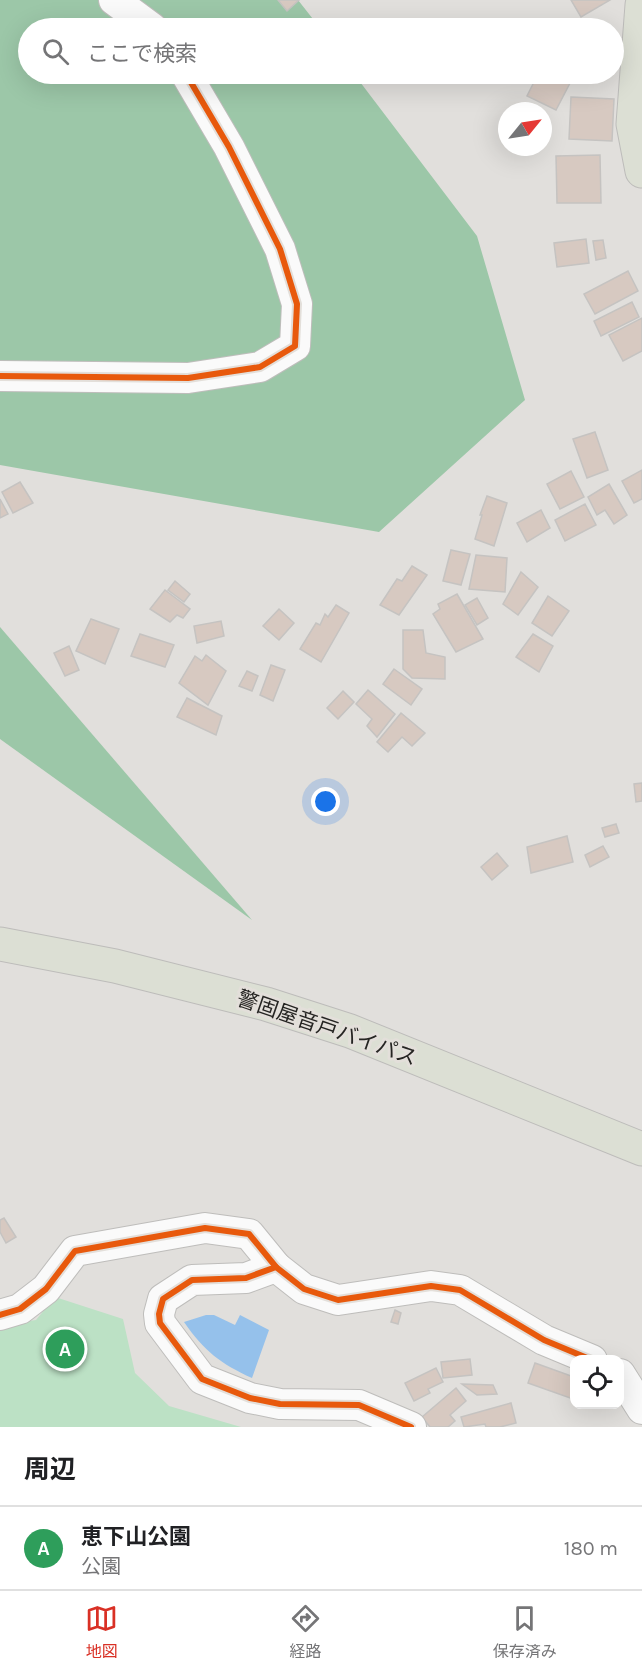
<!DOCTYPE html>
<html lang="ja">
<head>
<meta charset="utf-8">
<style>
  body { margin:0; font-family:Karla,"Noto Sans JP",sans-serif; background:#f2f2f2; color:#202124 }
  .controls { position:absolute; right:18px; bottom:18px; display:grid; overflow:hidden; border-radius:12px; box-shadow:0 6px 24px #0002 }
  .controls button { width:54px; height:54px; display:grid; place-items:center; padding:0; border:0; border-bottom:2px solid #e0e0e0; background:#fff; color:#202124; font:30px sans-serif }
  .compass { position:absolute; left:498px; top:102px; width:54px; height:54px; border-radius:50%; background:#fff; box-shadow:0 6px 24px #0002; rotate:60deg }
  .you { position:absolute; left:326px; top:802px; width:21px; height:21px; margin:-15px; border:4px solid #fff; border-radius:50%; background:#1a73e8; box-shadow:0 0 0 9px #1a73e833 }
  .badge { display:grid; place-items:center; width:39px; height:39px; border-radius:50%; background:#d93025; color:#fff; font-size:20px; font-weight:700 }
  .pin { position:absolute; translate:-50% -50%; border:3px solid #fff; box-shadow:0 2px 6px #0006 }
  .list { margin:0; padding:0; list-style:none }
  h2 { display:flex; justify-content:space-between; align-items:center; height:78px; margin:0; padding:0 24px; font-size:26px }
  h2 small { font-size:20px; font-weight:400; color:#757577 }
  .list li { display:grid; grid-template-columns:39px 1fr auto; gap:18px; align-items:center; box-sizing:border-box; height:84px; padding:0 24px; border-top:2px solid #e0e0e0 }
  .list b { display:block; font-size:22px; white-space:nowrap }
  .list p { margin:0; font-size:20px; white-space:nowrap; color:#757577 }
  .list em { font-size:20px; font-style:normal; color:#757577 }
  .icon { flex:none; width:33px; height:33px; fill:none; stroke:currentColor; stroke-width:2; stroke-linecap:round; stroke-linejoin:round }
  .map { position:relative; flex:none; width:642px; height:1427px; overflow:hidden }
  .search { position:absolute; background:#fff; box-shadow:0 6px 24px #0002; left:18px; right:18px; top:18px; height:66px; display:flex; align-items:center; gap:15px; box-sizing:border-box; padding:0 21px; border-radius:33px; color:#757577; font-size:22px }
  .sheet { height:162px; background:#fff }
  nav { display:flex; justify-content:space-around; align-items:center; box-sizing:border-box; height:84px; border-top:2px solid #e0e0e0; background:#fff; font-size:16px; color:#757577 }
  nav a { display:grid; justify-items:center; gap:3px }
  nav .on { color:#d93025 }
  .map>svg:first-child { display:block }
  .green { fill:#bce1c5 }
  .forest { fill:#9cc7a8 }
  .water { fill:#95c1eb }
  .building { fill:#d7c9c1; stroke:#c5c3c1; stroke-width:1.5 }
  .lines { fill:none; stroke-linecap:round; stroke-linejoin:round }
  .minor-casing { stroke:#bebdbb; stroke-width:32 }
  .highway-casing { stroke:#bdbcba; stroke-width:35 }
  .minor { stroke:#fafafa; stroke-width:30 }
  .highway { stroke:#dcdfd4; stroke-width:33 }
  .cycleway-casing { stroke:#e3dfda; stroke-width:10 }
  .cycleway { stroke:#e8590c; stroke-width:6 }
  .labels { text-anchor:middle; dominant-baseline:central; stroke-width:6; stroke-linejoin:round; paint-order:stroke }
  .street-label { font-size:21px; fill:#262523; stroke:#e3dfda }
</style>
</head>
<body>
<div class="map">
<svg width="642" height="1427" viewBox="0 0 642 1427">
  <rect width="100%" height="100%" fill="#e1dfdc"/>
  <polygon class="green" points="55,1297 123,1319 135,1373 169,1406 241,1427 0,1427 0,1325 36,1320"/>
  <g class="forest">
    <polygon points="0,0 298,0 320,28 28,28 28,74 354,74 477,236 525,400 379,532 0,465"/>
    <polygon points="0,627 252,920 0,739"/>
  </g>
  <path class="water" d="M206,1315H214L235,1325L240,1315L269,1330L252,1378C221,1364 204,1351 184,1322Z"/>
  <g class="building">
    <polygon points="278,0 299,0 287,11"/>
    <polygon points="571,0 610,0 581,17"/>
    <polygon points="479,74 502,74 482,80"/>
    <polygon points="538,74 551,74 570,83 556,110 527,96"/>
    <polygon points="571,97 614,99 612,141 569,139"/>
    <polygon points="600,155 601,203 557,203 556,156"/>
    <polygon points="586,239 589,263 557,267 554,243"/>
    <polygon points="603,240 606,258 596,260 593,241"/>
    <polygon points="628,271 638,291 595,314 584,294"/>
    <polygon points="632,302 639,317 601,336 594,321"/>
    <polygon points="642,318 642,351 623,361 609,335"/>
    <polygon points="595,432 608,470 587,478 573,439"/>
    <polygon points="642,470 642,499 634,503 622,481"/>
    <polygon points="571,471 584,497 560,509 547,484"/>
    <polygon points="20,482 33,503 13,513 2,492"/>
    <polygon points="609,484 627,515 614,524 605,510 597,515 588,497"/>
    <polygon points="487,496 507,503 494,546 475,539 482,515 480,515"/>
    <polygon points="0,499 8,514 0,518"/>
    <polygon points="585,504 596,525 565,541 555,520"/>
    <polygon points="541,510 550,528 527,542 517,523"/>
    <polygon points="451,550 470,554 461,585 443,581"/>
    <polygon points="476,555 507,558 505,592 469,589"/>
    <polygon points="412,566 427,575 399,615 380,605 397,579 402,581"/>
    <polygon points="521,572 538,587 518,615 503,604"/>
    <polygon points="175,581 190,594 184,602 168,590"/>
    <polygon points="165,590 190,609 183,618 177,615 170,622 150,609"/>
    <polygon points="457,594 483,639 456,652 433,614 440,609 438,604"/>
    <polygon points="548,596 569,611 552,636 532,623"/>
    <polygon points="477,598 488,618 477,625 465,605"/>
    <polygon points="336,605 349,613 321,662 300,649 316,623 320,625 325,614 328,617"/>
    <polygon points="279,609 294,623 279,640 263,626"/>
    <polygon points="91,619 119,629 105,664 76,651"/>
    <polygon points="221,621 224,636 197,643 194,626"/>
    <polygon points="403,630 423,630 426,653 445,657 445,679 412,678 403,669"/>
    <polygon points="140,634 174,645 165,667 131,656"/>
    <polygon points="533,634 553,646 539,672 516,657"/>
    <polygon points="69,646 79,670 65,676 54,653"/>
    <polygon points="206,655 226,671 208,705 179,683 195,656 202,661"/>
    <polygon points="271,665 285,670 273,701 260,695"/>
    <polygon points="394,669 422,689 411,705 383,684"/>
    <polygon points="247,671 258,676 252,691 239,686"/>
    <polygon points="368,690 395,714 377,737 367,726 372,719 356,704"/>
    <polygon points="343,691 354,702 338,719 327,708"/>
    <polygon points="187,698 222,716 216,735 177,717"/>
    <polygon points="401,713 425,733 412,746 402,737 388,752 377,742"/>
    <polygon points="642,783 642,801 636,802 634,784"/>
    <polygon points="616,824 619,833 605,837 602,828"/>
    <polygon points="567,836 573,862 531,873 527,847"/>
    <polygon points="603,846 609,857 590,867 585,855"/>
    <polygon points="497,853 508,866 492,880 481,867"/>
    <polygon points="4,1218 16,1237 6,1243 0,1232 0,1220"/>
    <polygon points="395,1310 401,1313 398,1324 391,1322"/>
    <polygon points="470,1359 472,1375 443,1378 441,1362"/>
    <polygon points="535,1363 574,1377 573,1399 528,1383"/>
    <polygon points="436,1368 443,1382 428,1389 430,1393 414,1401 405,1383"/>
    <polygon points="462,1384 493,1385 497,1394 477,1395"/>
    <polygon points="456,1388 466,1401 450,1415 455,1421 448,1427 430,1427 422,1417"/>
    <polygon points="511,1403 516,1423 500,1427 486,1427 485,1424 464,1427 461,1417"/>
  </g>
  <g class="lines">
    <defs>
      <g id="minor">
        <polyline points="114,0 152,28"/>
        <polyline points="0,376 188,378 260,367 295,346 297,304 280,249 229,147 186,74"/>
        <polyline points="276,1267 304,1289 338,1300 431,1286 460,1290 544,1340 592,1360"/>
        <polyline points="0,1315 20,1309 46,1289 75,1251 205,1228 249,1234 276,1267 246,1278 192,1280 163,1299 159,1314 160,1323 202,1379 250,1398 280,1404 359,1405 411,1427"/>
        <polyline points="620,1374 642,1409"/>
      </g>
      <g id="highway">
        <polyline points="642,5 633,124 642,171"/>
        <polyline points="0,944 115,966 266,1004 350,1031 642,1149"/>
      </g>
    </defs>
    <use href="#minor" class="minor-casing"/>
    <use href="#highway" class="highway-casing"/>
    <use href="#minor" class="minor"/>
    <use href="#highway" class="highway"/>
    <defs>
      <g id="cycleway">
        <polyline points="0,376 188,378 260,367 295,346 297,304 280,249 229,147 186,74"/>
        <polyline points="276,1267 304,1289 338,1300 431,1286 460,1290 544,1340 592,1360"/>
        <polyline points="0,1315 20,1309 46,1289 75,1251 205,1228 249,1234 276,1267 246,1278 192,1280 163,1299 159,1314 160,1323 202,1379 250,1398 280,1404 359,1405 411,1427"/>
      </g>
    </defs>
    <use href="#cycleway" class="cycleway-casing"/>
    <use href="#cycleway" class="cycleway"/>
  </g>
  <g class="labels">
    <g class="street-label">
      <text transform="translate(327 1028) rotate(19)">警固屋音戸バイパス</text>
    </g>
  </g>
</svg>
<div class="controls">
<button><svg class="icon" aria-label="locate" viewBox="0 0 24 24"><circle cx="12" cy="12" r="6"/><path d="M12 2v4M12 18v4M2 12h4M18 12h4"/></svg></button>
</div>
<svg class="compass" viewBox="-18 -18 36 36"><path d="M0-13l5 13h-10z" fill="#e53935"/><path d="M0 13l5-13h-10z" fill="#757577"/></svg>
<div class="you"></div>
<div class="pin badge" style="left:65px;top:1349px;background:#2e9e5b">A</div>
<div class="search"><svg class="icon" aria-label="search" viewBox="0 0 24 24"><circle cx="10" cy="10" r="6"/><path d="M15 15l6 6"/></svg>ここで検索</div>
</div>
<section class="sheet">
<h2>周辺<small></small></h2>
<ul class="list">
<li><span class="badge" style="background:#2e9e5b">A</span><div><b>恵下山公園</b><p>公園</p></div><em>180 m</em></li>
</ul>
</section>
<nav>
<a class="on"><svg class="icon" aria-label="map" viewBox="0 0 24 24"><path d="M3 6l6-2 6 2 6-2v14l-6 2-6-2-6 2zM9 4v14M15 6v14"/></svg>地図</a>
<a><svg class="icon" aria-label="directions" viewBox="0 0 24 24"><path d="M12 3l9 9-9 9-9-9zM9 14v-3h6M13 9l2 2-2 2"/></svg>経路</a>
<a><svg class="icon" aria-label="saved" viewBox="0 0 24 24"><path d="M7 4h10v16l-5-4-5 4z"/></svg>保存済み</a>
</nav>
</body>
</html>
